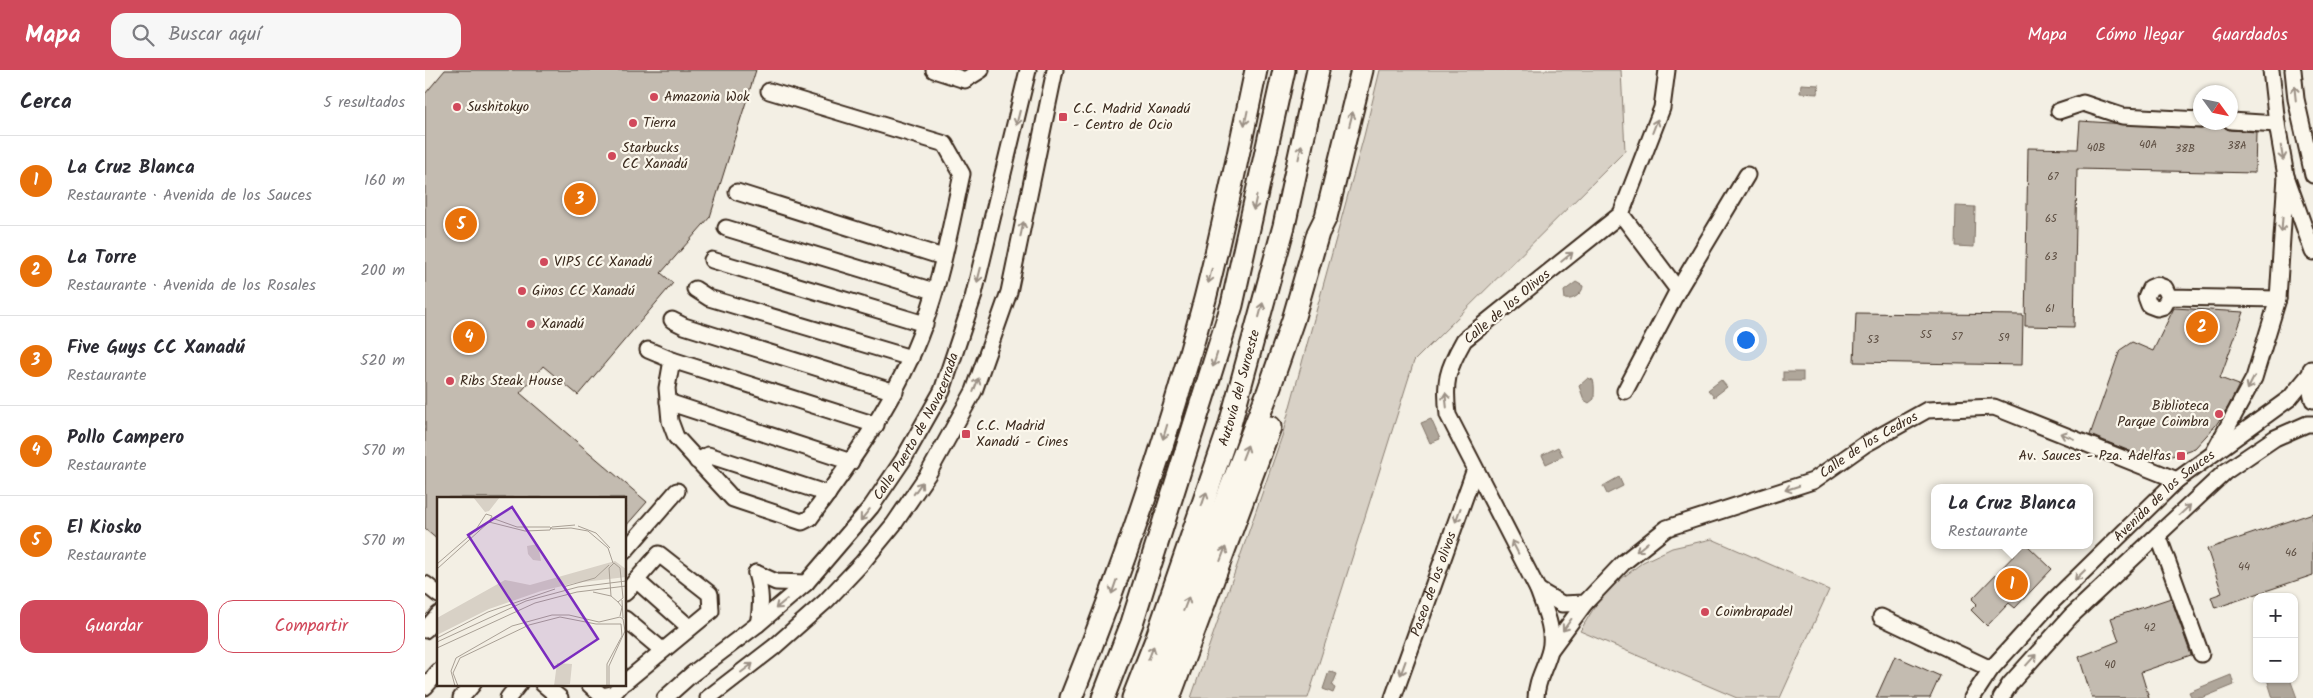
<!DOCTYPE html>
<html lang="es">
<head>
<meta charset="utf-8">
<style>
  body { margin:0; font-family:Kalam,sans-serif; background:#f7f7f7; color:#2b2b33 }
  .controls { position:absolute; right:15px; bottom:15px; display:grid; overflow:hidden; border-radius:10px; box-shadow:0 1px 4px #0004 }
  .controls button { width:45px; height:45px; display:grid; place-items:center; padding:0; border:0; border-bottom:1px solid #e1e1e2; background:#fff; color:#2b2b33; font:25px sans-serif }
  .compass { position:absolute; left:1768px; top:15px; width:45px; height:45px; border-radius:50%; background:#fff; box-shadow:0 1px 4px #0004; rotate:123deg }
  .you { position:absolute; left:1320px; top:269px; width:18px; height:18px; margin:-12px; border:4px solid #fff; border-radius:50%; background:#1a73e8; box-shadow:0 0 0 8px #1a73e833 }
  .badge { display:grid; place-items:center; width:32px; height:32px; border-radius:50%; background:#d1495b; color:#fff; font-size:16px; font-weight:700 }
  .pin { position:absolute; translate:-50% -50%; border:2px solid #fff; box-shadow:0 1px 5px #0006 }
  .popup { position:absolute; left:1506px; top:414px; width:162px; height:65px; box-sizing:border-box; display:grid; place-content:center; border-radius:10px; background:#fff; filter:drop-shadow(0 1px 4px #0005); font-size:16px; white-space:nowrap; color:#7c7c81 }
  .popup b { font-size:19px; color:#2b2b33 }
  .popup::after { content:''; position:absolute; left:50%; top:100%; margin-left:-10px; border:10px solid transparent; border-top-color:#fff }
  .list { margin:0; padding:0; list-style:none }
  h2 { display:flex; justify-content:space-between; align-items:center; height:65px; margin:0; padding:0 20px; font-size:21px }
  h2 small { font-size:16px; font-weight:400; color:#7c7c81 }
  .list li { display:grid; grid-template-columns:32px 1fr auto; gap:15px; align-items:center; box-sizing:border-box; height:90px; padding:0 20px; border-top:1px solid #e1e1e2 }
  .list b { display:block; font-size:19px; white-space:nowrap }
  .list p { margin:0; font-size:16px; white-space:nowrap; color:#7c7c81 }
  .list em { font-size:16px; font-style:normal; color:#7c7c81 }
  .actions { display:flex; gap:10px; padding:15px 20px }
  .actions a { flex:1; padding:11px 0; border:1px solid #d1495b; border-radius:15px; text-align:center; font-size:18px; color:#d1495b }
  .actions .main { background:#d1495b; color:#fff }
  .icon { flex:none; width:28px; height:28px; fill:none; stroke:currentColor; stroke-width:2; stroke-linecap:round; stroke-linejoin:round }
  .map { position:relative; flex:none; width:1888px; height:628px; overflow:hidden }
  header { display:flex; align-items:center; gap:30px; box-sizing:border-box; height:70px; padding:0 25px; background:#d1495b; color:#fff }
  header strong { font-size:24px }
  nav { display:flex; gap:28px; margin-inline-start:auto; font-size:18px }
  .search { width:350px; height:45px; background:#f7f7f7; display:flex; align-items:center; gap:12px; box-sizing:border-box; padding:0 18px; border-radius:15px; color:#7c7c81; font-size:19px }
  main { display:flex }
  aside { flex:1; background:#fff }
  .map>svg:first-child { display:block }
  .green { fill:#d8d1c6; stroke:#8a7e72 }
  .water { fill:#afa69a; stroke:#817468 }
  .building { fill:#c3bbb0; stroke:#3b2a1e }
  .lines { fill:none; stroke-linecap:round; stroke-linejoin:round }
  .minor-casing { stroke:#3b2a1e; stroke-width:19 }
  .highway-casing { stroke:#3b2a1e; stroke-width:25 }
  .minor { stroke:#fbf7ec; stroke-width:15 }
  .highway { stroke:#fbf7ec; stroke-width:21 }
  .oneway { stroke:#9b9085 }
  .poi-dot { fill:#d1495b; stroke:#fbf7ec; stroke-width:2 }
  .labels { text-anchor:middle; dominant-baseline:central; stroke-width:4.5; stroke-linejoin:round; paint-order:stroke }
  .number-label { font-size:11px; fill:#5d4e42 }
  .poi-label { font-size:14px; fill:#3b2a1e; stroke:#fbf7ec; text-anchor:start }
  .street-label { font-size:14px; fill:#3b2a1e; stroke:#fbf7ec }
  .inset-road { fill:none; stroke:#a9a095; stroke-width:1 }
  .view { fill:#7b2cbf; fill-opacity:0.15; stroke:#7b2cbf; stroke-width:2.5 }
  .inset-edge { fill:none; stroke:#3b2a1e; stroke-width:2.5 }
</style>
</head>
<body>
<header>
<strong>Mapa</strong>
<div class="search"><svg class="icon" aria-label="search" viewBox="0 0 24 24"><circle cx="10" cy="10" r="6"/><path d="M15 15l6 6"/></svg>Buscar aquí</div>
<nav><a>Mapa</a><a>Cómo llegar</a><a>Guardados</a></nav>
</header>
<main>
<aside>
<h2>Cerca<small>5 resultados</small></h2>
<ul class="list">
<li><span class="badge" style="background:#e8710a">1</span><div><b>La Cruz Blanca</b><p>Restaurante · Avenida de los Sauces</p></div><em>160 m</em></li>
<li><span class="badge" style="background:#e8710a">2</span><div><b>La Torre</b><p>Restaurante · Avenida de los Rosales</p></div><em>200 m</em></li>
<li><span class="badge" style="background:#e8710a">3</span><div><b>Five Guys CC Xanadú</b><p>Restaurante</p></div><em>520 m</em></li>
<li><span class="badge" style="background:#e8710a">4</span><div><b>Pollo Campero</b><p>Restaurante</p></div><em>570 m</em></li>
<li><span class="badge" style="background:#e8710a">5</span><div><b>El Kiosko</b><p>Restaurante</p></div><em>570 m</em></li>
</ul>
<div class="actions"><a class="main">Guardar</a><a>Compartir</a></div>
</aside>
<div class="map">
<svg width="1888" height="628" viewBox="0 0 1888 628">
  <rect width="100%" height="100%" fill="#f3efe4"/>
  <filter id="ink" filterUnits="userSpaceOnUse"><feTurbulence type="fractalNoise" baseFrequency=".02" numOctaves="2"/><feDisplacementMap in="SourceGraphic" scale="10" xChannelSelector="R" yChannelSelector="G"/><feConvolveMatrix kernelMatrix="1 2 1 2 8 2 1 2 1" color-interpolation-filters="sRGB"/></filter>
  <g filter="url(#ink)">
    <g class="green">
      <polygon points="955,0 1196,0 1200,81 989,291 883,628 766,628 857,366 939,66"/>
      <polygon points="1287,469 1404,520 1355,628 1312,628 1155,561 1178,523 1218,492 1247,478"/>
    </g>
    <g class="water">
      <polygon points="1376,14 1394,15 1393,24 1375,23"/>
      <polygon points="1531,136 1550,137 1549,177 1530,176"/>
      <path d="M1151,212L1158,216C1158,223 1148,231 1140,229L1139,221Z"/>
      <rect x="1358" y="302" width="20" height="9"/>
      <path d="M1163,308L1168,310C1170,315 1169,323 1169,329L1164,333L1159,330L1154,316Z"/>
      <polygon points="1296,310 1302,317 1289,327 1283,320"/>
      <polygon points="1006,349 1015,369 1005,373 996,353"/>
      <polygon points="1133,377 1138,386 1121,394 1117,385"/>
      <polygon points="1194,407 1198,416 1182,424 1178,416"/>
      <polygon points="904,601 912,604 907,616 910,618 908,623 898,619"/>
      <polygon points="1806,605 1809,615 1777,628 1767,628 1764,622"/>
      <polygon points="1842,609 1865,609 1872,628 1848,628"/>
    </g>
    <g class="building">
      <polygon points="20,0 331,0 285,147 236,203 248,213 153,325 118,296 95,323 222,432 200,457 200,428 14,428 14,471 0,459 0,24"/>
      <polygon points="1655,51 1776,59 1781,58 1785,53 1797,53 1800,58 1805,60 1831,62 1830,103 1652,99 1649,257 1600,256 1603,78 1653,79"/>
      <polygon points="1749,238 1819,242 1795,308 1814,315 1803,337 1791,355 1770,378 1741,388 1717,386 1665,365 1695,280 1707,272 1728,281"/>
      <polygon points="1431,243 1598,245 1597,295 1429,292"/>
      <polygon points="1888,443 1888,505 1790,538 1786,527 1797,523 1782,479"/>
      <polygon points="1599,475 1602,475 1627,499 1590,538 1584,533 1562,556 1546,540 1552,534 1547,529"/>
      <polygon points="1746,528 1766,585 1716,602 1724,628 1667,628 1654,587 1694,571 1686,548"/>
      <polygon points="1470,586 1515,606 1505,628 1451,628"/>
    </g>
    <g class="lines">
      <defs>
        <g id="minor">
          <polyline points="509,0 540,10 556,0"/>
          <polyline points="1846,0 1852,54 1861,106 1888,182"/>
          <polyline points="1868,0 1871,29 1888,105"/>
          <polyline points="1634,41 1658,33 1697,46 1776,50"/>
          <polyline points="1806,51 1852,54"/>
          <polyline points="312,122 518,187"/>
          <polyline points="1196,144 1253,220"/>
          <polyline points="301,158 509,221"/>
          <polyline points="287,190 500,254"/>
          <polyline points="270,219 284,228 486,288"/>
          <polyline points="1744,227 1739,236 1732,238 1724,235 1721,227 1725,218 1732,215 1740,218 1744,227 1853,229"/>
          <polyline points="247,250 259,256 470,322"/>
          <polyline points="223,280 247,290 451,355"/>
          <path d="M247,290L242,318L245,351L251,367L308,429L377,452L385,448C430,387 473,327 499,255C517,206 526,154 537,104L520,74L344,21"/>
          <polyline points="1886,299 1885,317 1888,330"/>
          <polyline points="1200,321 1253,220 1322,105"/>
          <polyline points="243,332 426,392"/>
          <polyline points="1790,380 1829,308 1853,229 1861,106"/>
          <polyline points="272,391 283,385 403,424"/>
          <polyline points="1733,465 1776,584"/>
          <polyline points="200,481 252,421"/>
          <polyline points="331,503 351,512 381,513"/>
          <path d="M331,503C336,521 337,535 333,554"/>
          <polyline points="211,510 265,558"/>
          <polyline points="0,514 14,525"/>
          <path id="s1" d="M1113,520L1137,534L1160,533L1198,493L1242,458L1388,411L1439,375L1502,340L1569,337L1752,410"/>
          <polyline points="200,523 234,484 285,524 286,541 200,612"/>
          <polyline points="1456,547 1566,599"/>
          <polyline points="200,549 237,580"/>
          <polyline points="0,560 14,544"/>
          <polyline points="1126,579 1160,533"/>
          <polyline points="118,614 135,628"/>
          <polyline points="164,614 177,626 188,624 197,614"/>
          <polyline points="0,617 14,601"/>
          <polyline points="36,628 48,614"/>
          <polyline points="83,628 94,614"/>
          <path id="s2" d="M240,628L267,604L333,554L381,513L446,437L478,390L517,321L548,228L603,0"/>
          <polyline points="283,628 349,577 401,531 437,493 469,454 503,404 549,321 584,222 630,0"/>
          <path id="s3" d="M968,628L1050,399"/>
          <path d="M1111,628C1111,610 1121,597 1125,580C1130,560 1119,538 1113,520L1023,345C1019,311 1022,300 1039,270L1196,144L1237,38L1242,0"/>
          <path id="s4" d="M1547,628L1566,599L1628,531L1752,410L1865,328L1885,304"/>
          <polyline points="1576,628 1585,614 1646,546 1800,402 1850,368 1882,354 1888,354"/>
        </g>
        <g id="highway">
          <path d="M646,628C698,498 744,365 780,229C799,154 815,77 831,0"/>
          <polyline points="678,628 707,553 807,235 859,0"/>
          <path id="s5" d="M708,628L732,567L804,358L859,156L893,0"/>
          <polyline points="724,628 843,322 868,250 893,163 901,147 937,0"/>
          <polyline points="744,628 845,357"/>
        </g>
      </defs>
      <use href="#minor" class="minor-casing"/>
      <use href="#highway" class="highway-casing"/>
      <use href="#minor" class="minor"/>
      <use href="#highway" class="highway"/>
    </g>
    <defs><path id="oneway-shaft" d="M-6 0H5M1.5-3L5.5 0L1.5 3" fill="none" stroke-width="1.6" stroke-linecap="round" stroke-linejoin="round" transform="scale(1.25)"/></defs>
    <g class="oneway">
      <use href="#oneway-shaft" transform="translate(1870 23) rotate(-96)"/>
      <use href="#oneway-shaft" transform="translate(593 48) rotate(104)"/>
      <use href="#oneway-shaft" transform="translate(821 48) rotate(102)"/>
      <use href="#oneway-shaft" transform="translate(926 49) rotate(-76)"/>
      <use href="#oneway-shaft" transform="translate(1230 56) rotate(-69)"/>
      <use href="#oneway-shaft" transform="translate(875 82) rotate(-78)"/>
      <use href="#oneway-shaft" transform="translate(1857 83) rotate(80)"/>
      <use href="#oneway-shaft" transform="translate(830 133) rotate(102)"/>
      <use href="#oneway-shaft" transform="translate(1857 155) rotate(94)"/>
      <use href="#oneway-shaft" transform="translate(597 159) rotate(-78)"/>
      <use href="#oneway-shaft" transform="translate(1142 187) rotate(-39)"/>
      <use href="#oneway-shaft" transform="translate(554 205) rotate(104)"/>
      <use href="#oneway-shaft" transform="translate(785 206) rotate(104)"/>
      <use href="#oneway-shaft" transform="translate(836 240) rotate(-75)"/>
      <use href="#oneway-shaft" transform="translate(790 290) rotate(108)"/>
      <use href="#oneway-shaft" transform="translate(1826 313) rotate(117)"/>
      <use href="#oneway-shaft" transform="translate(551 315) rotate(-69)"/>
      <use href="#oneway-shaft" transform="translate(1021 330) rotate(-96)"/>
      <use href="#oneway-shaft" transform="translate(740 362) rotate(107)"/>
      <use href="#oneway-shaft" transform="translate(1642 366) rotate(-158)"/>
      <use href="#oneway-shaft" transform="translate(820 382) rotate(-69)"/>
      <use href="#oneway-shaft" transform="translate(493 418) rotate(-55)"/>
      <use href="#oneway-shaft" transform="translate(1367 418) rotate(162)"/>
      <use href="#oneway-shaft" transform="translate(779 429) rotate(-71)"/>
      <use href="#oneway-shaft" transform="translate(1760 440) rotate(-43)"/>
      <use href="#oneway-shaft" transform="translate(440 445) rotate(129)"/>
      <use href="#oneway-shaft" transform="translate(1033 445) rotate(110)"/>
      <use href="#oneway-shaft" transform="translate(1090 477) rotate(-117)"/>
      <use href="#oneway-shaft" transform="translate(1217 477) rotate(141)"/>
      <use href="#oneway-shaft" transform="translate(798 484) rotate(-69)"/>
      <use href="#oneway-shaft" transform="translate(1655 505) rotate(136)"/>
      <use href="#oneway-shaft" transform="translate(689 517) rotate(109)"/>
      <use href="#oneway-shaft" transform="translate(356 534) rotate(140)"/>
      <use href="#oneway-shaft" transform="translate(761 534) rotate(-69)"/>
      <use href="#oneway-shaft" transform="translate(1142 555) rotate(126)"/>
      <use href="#oneway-shaft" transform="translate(726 583) rotate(-69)"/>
      <use href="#oneway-shaft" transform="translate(1606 590) rotate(-48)"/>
      <use href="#oneway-shaft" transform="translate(322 598) rotate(-37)"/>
      <use href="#oneway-shaft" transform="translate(978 598) rotate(110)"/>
    </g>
  </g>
  <g class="poi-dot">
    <circle cx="229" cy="27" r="5"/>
    <circle cx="32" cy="37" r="5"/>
    <rect x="633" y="42" width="10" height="10" rx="2.5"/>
    <circle cx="208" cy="53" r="5"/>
    <circle cx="187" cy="86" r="5"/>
    <circle cx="119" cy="192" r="5"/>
    <circle cx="97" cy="221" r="5"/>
    <circle cx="106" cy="254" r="5"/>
    <circle cx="25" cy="311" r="5"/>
    <circle cx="1794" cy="344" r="5"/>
    <rect x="536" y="359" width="10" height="10" rx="2.5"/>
    <rect x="1751" y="381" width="10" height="10" rx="2.5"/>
    <circle cx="1280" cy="542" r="5"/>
  </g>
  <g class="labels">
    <g class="number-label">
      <text x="1723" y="75">40A</text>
      <text x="1812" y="76">38A</text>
      <text x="1671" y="78">40B</text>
      <text x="1760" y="79">38B</text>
      <text x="1628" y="107">67</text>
      <text x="1626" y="149">65</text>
      <text x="1626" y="187">63</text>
      <text x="1625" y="239">61</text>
      <text x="1501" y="265">55</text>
      <text x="1532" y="267">57</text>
      <text x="1579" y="268">59</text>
      <text x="1448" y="270">53</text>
      <text x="1866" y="483">46</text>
      <text x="1819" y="497">44</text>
      <text x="1725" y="558">42</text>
      <text x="1685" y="595">40</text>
    </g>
    <g class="poi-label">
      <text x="239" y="27">Amazonia Wok</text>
      <text x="42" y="37">Sushitokyo</text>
      <text x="648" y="39">C.C. Madrid Xanadú<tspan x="648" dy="16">- Centro de Ocio</tspan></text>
      <text x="218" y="53">Tierra</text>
      <text x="197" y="78">Starbucks<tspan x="197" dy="16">CC Xanadú</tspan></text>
      <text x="129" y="192">VIPS CC Xanadú</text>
      <text x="107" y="221">Ginos CC Xanadú</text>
      <text x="116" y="254">Xanadú</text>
      <text x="35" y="311">Ribs Steak House</text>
      <text x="1784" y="336" text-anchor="end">Biblioteca<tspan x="1784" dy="16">Parque Coimbra</tspan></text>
      <text x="551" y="356">C.C. Madrid<tspan x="551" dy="16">Xanadú - Cines</tspan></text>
      <text x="1746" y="386" text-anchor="end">Av. Sauces - Pza. Adelfas</text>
      <text x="1290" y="542">Coimbrapadel</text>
    </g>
    <g class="street-label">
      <text transform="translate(1082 237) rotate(-40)">Calle de los Olivos</text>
      <text stroke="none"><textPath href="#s5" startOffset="328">Autovía del Suroeste</textPath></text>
      <text stroke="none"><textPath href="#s2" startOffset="375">Calle Puerto de Navacerrada</textPath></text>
      <text stroke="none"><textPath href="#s1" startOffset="382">Calle de los Cedros</textPath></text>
      <text stroke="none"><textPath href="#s4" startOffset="280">Avenida de los Sauces</textPath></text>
      <text stroke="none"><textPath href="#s3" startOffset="121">Paseo de los olivos</textPath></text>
    </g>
  </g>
  <g transform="translate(12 427)">
    <rect width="189" height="189" fill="#f3efe4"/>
    <path d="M36,0H63L52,14L48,15ZM101,47L104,64L96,63L91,57L90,49ZM178,64L189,72V80L138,86L104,94L52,112L0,138V121L68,83L93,88ZM120,166L135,167L133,187L117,189Z" fill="#d8d1c6"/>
    <path class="inset-road" d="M55,21L80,30H113M52,25L88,34L113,33L114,30L115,32L134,31L151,34L171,51L176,66M141,29L159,36L173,51M115,30L138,28M177,66L183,71L186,101L181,105L174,99L172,71ZM0,67L38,34L49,17L55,19L52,25M0,72L52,25M126,90L158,81L172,68M156,95L174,99M185,103L186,121M181,105L185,110L183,119M0,141L51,115L118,92M0,145L89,104L141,90L189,84M0,151L98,106L140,95L189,89M18,189L14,174L19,161L75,129L115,118H132L162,125L183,120M21,189L16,176L23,161L92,128L123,120L159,127H184M170,189V167L185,139L184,127M172,189V169L188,134L186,122L183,120"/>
    <path class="view" d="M75,10L161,142L117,171L31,38Z"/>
    <rect width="189" height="189" class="inset-edge"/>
  </g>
</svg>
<div class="controls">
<button>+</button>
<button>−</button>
</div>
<svg class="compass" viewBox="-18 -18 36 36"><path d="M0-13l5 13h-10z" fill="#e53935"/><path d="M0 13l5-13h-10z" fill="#7c7c81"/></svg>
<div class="you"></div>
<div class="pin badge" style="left:1587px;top:514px;background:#e8710a">1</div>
<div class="popup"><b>La Cruz Blanca</b>Restaurante</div>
<div class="pin badge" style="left:1777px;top:257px;background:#e8710a">2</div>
<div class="pin badge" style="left:155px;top:129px;background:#e8710a">3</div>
<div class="pin badge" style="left:44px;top:267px;background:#e8710a">4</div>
<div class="pin badge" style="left:36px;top:154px;background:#e8710a">5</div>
</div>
</main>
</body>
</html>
